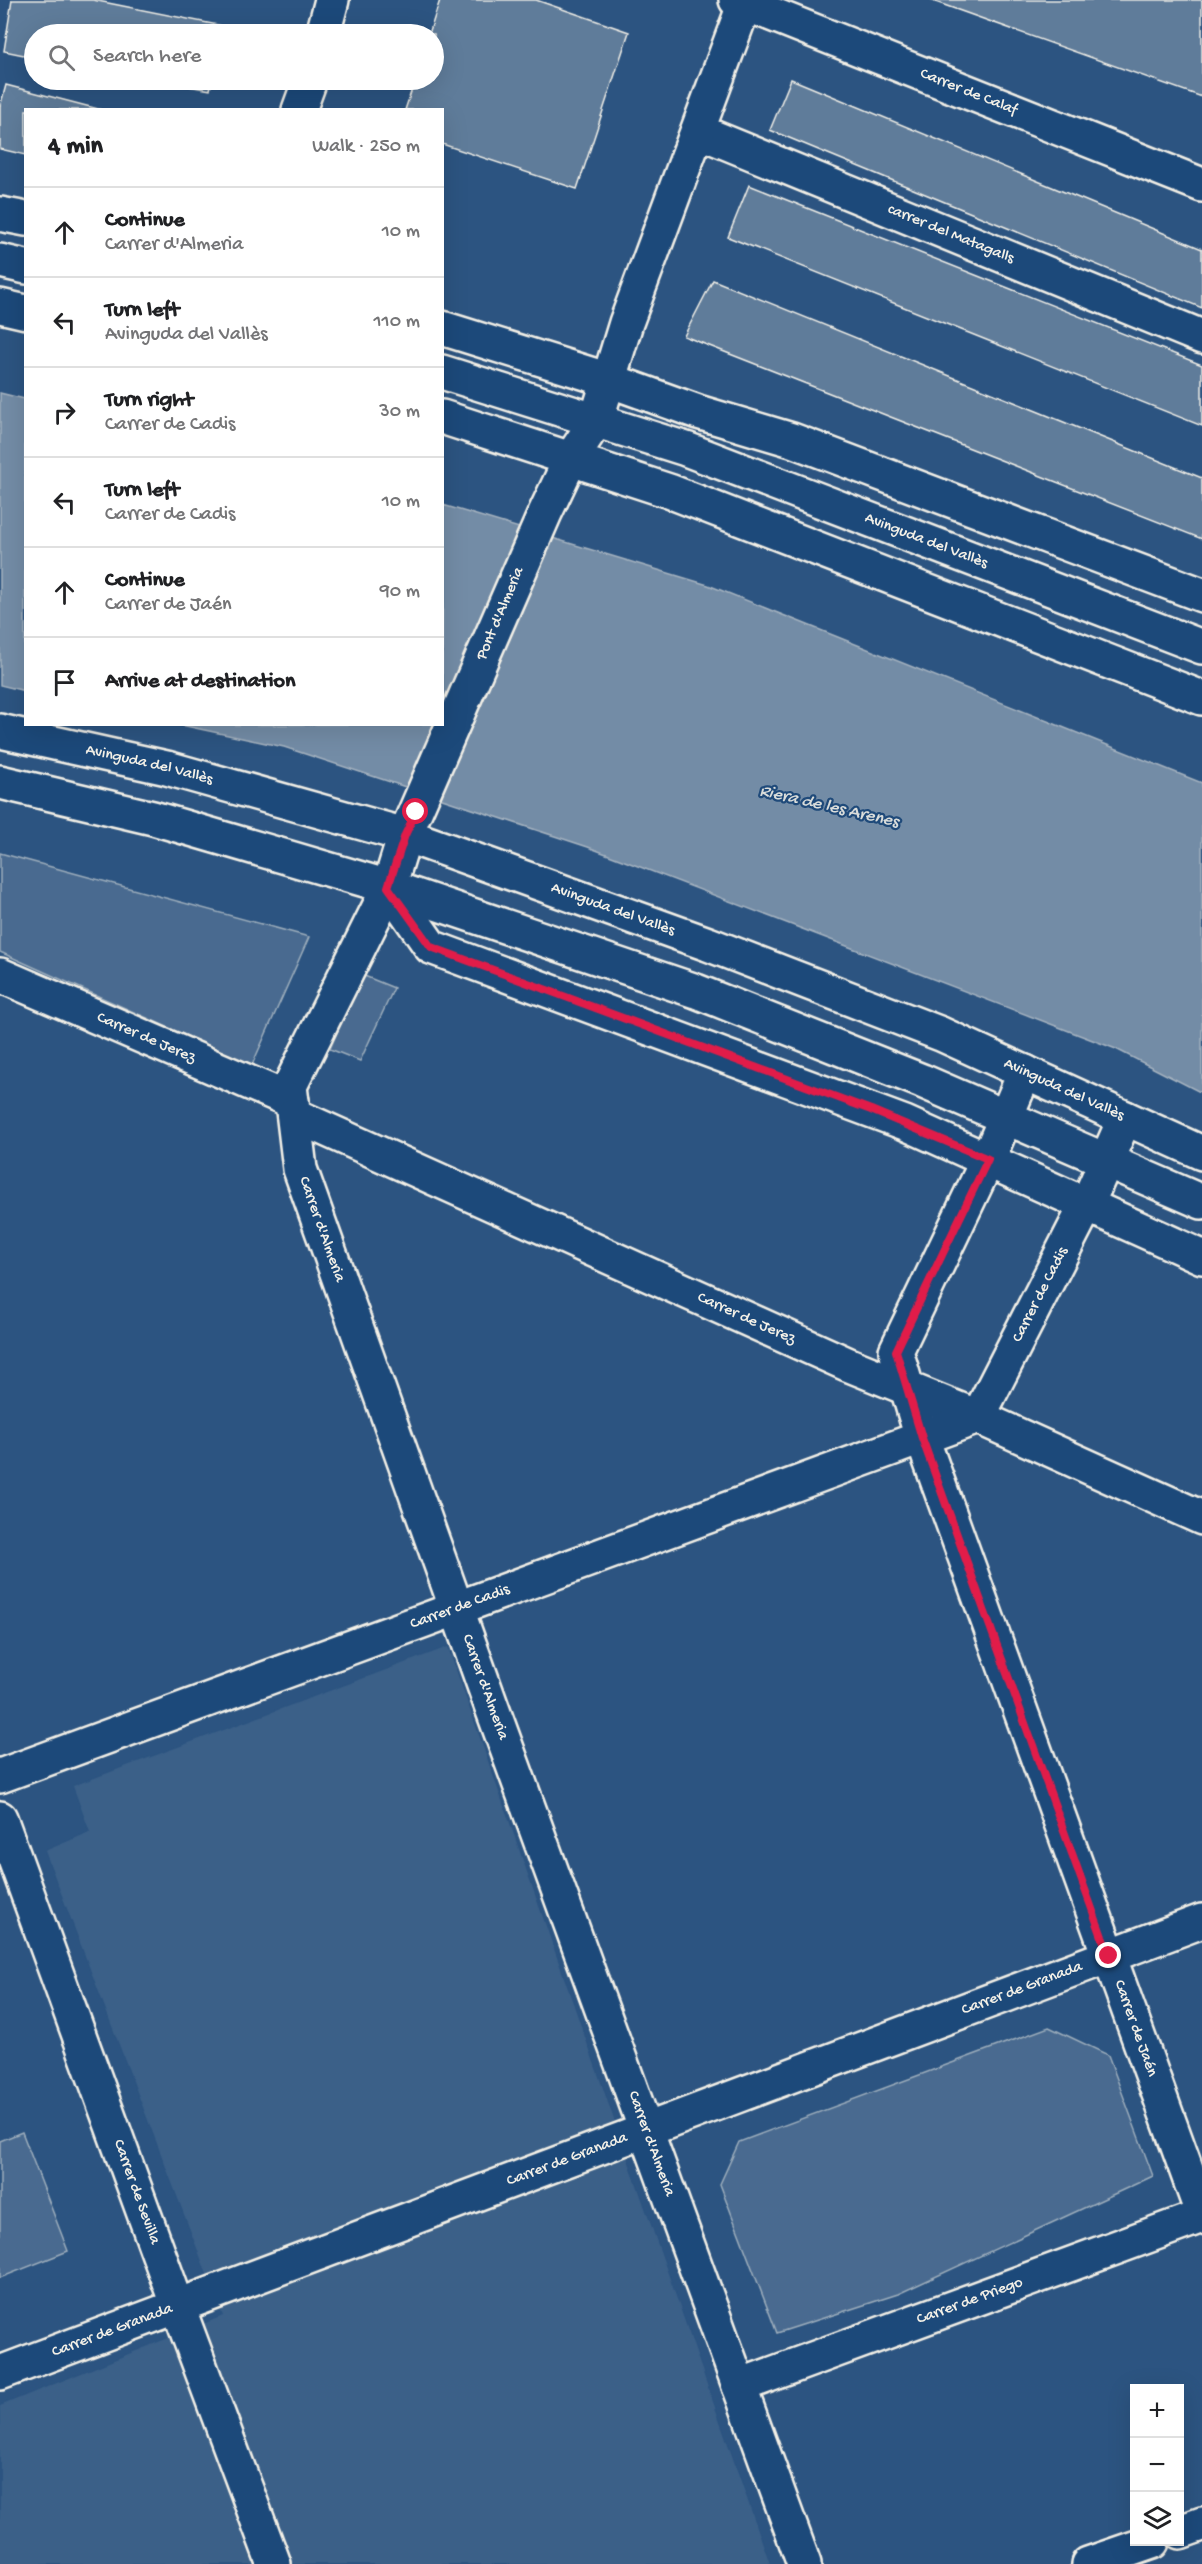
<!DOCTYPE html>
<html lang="en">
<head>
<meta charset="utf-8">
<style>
  body { margin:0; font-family:"Gochi Hand",sans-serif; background:#f6f6f6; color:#202124 }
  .controls { position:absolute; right:18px; bottom:18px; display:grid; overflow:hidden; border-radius:0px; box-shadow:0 6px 24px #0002 }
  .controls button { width:54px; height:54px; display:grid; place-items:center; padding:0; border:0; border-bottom:2px solid #e0e0e0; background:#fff; color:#202124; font:30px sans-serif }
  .stop { position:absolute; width:18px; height:18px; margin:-14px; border:4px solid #e11d48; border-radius:50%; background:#fff }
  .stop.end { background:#e11d48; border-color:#fff; box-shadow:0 2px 6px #0008 }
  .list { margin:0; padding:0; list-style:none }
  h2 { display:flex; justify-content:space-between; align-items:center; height:78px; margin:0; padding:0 24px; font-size:26px }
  h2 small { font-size:20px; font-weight:400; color:#757577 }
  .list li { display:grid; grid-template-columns:39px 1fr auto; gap:18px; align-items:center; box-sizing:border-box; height:90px; padding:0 24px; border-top:2px solid #e0e0e0 }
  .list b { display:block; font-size:22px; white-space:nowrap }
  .list p { margin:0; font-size:20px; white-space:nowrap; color:#757577 }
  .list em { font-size:20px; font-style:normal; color:#757577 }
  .icon { flex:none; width:33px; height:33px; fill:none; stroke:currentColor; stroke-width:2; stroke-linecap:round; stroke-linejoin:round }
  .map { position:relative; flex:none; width:1202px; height:2564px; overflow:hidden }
  .search { position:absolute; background:#fff; box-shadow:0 6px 24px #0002; left:24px; top:24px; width:420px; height:66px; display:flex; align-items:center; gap:15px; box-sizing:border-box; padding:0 21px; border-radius:33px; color:#757577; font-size:22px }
  .panel { position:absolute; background:#fff; box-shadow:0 6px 24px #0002; left:24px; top:108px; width:420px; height:618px; border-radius:0px }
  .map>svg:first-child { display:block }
  .built { fill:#3b6088 }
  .green { fill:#496b90; stroke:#9eaebc; stroke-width:1.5 }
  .water { fill:#738ca6; stroke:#a7b4c0; stroke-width:1.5 }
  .building { fill:#5e7b9a; stroke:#f4f1e8; stroke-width:1.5 }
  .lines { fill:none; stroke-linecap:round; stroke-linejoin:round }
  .pedestrian-casing { stroke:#f4f1e8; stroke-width:38 }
  .minor-casing { stroke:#f4f1e8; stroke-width:38 }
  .secondary-casing { stroke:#f4f1e8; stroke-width:38 }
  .pedestrian { stroke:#1f4a7a; stroke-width:33 }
  .minor { stroke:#1f4a7a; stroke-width:33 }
  .secondary { stroke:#1f4a7a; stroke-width:33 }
  .route { stroke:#e11d48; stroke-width:8 }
  .labels { text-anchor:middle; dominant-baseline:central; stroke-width:4.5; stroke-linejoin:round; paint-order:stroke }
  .street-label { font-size:16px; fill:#f4f1e8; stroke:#1f4a7a }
  .water-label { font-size:18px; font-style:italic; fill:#dadddb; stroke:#1f4a7a }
</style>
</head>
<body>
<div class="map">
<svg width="1202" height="2564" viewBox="0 0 1202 2564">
  <rect width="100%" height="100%" fill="#2c5481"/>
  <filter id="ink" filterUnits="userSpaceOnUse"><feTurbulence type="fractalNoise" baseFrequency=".0167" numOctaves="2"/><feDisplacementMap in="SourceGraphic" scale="12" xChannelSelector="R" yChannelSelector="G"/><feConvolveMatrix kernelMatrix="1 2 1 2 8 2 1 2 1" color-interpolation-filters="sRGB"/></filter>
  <g filter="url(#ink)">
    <polygon class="built" points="448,1647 770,2564 0,2564 0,2406 223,2316 45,1851 90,1832 73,1786"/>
    <g class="green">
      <polygon points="0,853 309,937 252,1065 0,952"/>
      <polygon points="362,975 394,988 360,1061 330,1049"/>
      <polygon points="1049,2027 1108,2055 1153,2176 898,2294 777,2333 720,2184 739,2142"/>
      <polygon points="22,2132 68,2251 0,2278 0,2141"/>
    </g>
    <g class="water">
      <polygon points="0,393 25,399 25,691 0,685"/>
      <polygon points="443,505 708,585 1202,783 1202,1093 1116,1049 588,847 284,747 181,725 442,724"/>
    </g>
    <g class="building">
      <polygon points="12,0 93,0 223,26 221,34 34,34 34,57 4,51"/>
      <polygon points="440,0 536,0 629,32 577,189 442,144 442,110 405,110 415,80 434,80 434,34 429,34"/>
      <polygon points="930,0 1202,0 1202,97"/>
      <polygon points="791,79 1202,249 1202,308 770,130"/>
      <polygon points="154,80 212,80 210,90"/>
      <polygon points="6,85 102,110 26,110 26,155 0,149 0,107"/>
      <polygon points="749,185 1202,365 1202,426 728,237"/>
      <polygon points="713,280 1202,478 1202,539 684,336"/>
    </g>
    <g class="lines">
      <defs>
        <g id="pedestrian">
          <path id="s1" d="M698,131L1202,337"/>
        </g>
        <g id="minor">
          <path id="s2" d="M736,0L1202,185"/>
          <path id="s3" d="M746,0L626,323L596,421L570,460L545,513L405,835L389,887L290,1086L300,1169L491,1705L804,2564"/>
          <polyline points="323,34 332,0"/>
          <polyline points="299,110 310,80"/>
          <polyline points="0,214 26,219"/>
          <polyline points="442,328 609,380 698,412 792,440 1202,595"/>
          <polyline points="389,887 431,947 905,1123 1202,1257"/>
          <path id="s4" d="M0,975L292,1101"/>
          <path id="s5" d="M1025,1072L988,1159L896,1351L922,1438L1202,2213"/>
          <path id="s6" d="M294,1115L847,1364L978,1417L1202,1518"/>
          <path id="s7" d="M0,1776L978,1417L1087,1204L1125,1118"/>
          <path id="s8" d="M0,1818L178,2307L274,2564"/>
          <path id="s9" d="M0,2373L1202,1921"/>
          <path id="s10" d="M739,2386L1202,2216"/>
          <polyline points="1180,2532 1202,2524"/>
          <polyline points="1088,2564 1152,2542"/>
        </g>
        <g id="secondary">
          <polyline points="0,261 26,267"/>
          <polyline points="0,306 26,312"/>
          <path id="s11" d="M442,372L686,449L1202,647"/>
          <polyline points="442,417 669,491 1202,698"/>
          <path id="s12" d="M0,731L167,768L405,835L708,944L941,1034L1202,1153"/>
          <polyline points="0,782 153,818 389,887 696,991 922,1081 1202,1202"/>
        </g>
      </defs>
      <use href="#pedestrian" class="pedestrian-casing"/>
      <use href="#minor" class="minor-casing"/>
      <use href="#secondary" class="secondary-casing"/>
      <use href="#pedestrian" class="pedestrian"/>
      <use href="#minor" class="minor"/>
      <use href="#secondary" class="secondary"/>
    </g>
  </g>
  <g class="lines" filter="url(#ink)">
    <polyline class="route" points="416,812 405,835 388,887 431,947 871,1110 988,1159 896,1351 922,1438 1109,1956"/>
  </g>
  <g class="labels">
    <g class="street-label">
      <text stroke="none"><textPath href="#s2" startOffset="250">Carrer de Calaf</textPath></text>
      <text stroke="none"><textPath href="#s1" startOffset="273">carrer del Matagalls</textPath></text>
      <text stroke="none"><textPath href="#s11" startOffset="513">Avinguda del Vallès</textPath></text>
      <text transform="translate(501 614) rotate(-67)">Pont d'Almeria</text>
      <text stroke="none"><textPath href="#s12" startOffset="153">Avinguda del Vallès</textPath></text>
      <text stroke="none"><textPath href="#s12" startOffset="639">Avinguda del Vallès</textPath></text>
      <text stroke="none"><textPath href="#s4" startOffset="159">Carrer de Jerez</textPath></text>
      <text stroke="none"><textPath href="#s12" startOffset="1125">Avinguda del Vallès</textPath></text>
      <text stroke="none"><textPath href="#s3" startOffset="1328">Carrer d'Almeria</textPath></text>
      <text stroke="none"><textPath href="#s7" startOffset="1179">Carrer de Cadis</textPath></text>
      <text stroke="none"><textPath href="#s6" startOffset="496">Carrer de Jerez</textPath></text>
      <text stroke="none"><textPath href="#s7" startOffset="490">Carrer de Cadis</textPath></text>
      <text stroke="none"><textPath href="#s3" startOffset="1814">Carrer d'Almeria</textPath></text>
      <text stroke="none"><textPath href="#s9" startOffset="1092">Carrer de Granada</textPath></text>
      <text stroke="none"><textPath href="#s5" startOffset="1026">Carrer de Jaén</textPath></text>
      <text stroke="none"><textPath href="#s3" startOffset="2300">Carrer d'Almeria</textPath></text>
      <text stroke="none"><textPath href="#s9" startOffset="606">Carrer de Granada</textPath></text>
      <text stroke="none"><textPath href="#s8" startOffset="398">Carrer de Sevilla</textPath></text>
      <text stroke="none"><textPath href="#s10" startOffset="246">Carrer de Priego</textPath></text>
      <text stroke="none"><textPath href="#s9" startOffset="120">Carrer de Granada</textPath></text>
    </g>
    <g class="water-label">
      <text transform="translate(829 807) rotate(13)">Riera de les Arenes</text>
    </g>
  </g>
</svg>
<div class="controls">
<button>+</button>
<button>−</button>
<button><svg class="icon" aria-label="layers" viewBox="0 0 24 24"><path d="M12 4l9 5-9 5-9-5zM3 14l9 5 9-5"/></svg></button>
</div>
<div class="stop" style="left:416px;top:812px"></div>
<div class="stop end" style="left:1109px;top:1956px"></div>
<div class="search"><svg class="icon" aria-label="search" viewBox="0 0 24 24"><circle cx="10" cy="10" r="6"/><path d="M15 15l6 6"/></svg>Search here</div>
<section class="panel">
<h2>4 min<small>Walk · 250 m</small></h2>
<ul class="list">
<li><svg class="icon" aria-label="ahead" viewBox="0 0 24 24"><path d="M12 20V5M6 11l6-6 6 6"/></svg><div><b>Continue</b><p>Carrer d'Almeria</p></div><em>10 m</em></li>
<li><svg class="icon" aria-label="left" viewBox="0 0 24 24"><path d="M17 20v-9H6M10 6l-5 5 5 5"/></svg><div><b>Turn left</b><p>Avinguda del Vallès</p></div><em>110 m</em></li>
<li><svg class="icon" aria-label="right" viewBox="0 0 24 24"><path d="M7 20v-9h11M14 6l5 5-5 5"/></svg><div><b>Turn right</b><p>Carrer de Cadis</p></div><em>30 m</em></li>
<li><svg class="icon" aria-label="left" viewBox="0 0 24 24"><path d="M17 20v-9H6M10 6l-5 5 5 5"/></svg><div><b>Turn left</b><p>Carrer de Cadis</p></div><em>10 m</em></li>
<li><svg class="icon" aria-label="ahead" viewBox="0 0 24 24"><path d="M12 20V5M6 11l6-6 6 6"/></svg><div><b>Continue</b><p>Carrer de Jaén</p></div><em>90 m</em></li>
<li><svg class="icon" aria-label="arrive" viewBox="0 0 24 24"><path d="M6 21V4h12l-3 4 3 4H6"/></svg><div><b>Arrive at destination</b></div></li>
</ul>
</section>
</div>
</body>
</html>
